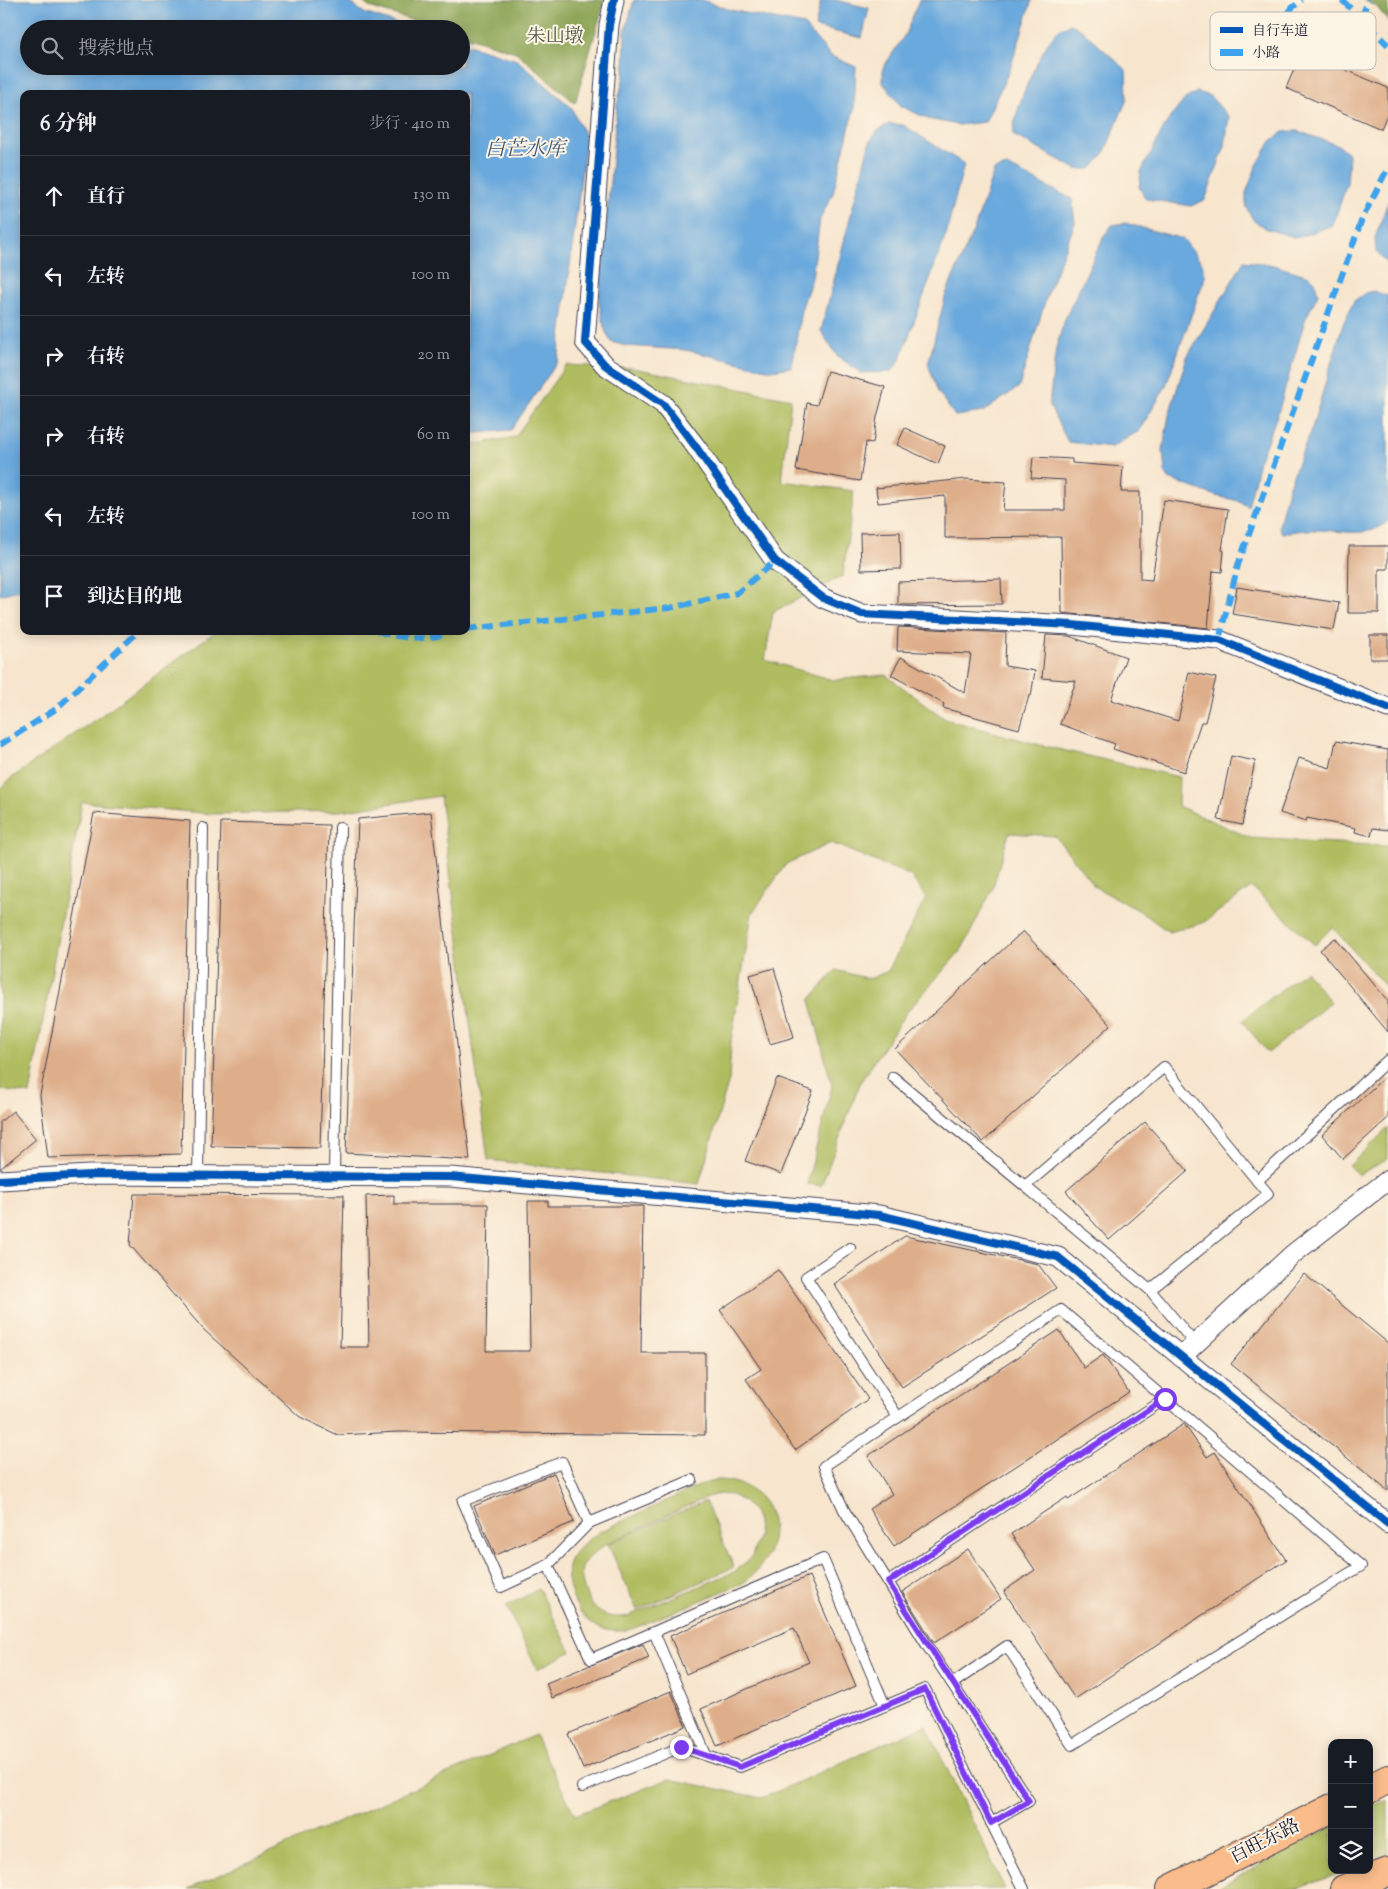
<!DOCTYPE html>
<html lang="zh">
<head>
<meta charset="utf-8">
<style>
  body { margin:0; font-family:"Sorts Mill Goudy","Noto Serif SC",serif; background:#242831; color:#f1f3f6 }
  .controls { position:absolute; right:15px; bottom:15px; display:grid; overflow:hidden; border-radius:10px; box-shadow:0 2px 12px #0003 }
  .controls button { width:45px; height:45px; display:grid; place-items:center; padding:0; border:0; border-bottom:1px solid #363941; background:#171b24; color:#f1f3f6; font:25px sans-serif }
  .stop { position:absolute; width:15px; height:15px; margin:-11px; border:4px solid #7c3aed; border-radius:50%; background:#fff }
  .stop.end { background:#7c3aed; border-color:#fff; box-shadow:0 1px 5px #0008 }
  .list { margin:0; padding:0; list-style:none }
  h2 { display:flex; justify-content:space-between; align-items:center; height:65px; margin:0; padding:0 20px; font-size:21px }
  h2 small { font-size:16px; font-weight:400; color:#9ea1a6 }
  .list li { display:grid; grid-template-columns:32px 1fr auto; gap:15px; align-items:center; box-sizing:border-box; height:80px; padding:0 20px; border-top:1px solid #363941 }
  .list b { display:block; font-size:19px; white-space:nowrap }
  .list em { font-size:16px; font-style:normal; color:#9ea1a6 }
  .icon { flex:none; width:28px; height:28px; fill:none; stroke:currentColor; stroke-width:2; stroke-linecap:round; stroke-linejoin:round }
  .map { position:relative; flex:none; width:1388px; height:1889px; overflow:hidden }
  .search { position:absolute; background:#171b24; box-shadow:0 2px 12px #0003; left:20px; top:20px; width:450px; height:55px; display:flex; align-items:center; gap:12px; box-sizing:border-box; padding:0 18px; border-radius:28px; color:#9ea1a6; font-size:19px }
  .panel { position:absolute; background:#171b24; box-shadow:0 2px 12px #0003; left:20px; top:90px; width:450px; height:545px; border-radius:10px }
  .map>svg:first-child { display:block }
  .green { fill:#afbc5e; stroke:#686f4c; fill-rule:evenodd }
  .forest { fill:#8ba455; stroke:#566348 }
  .water { fill:#6ba9dd; stroke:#46668c }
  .building { fill:#deae8a }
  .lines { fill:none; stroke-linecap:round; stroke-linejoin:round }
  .lane-casing { stroke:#423f51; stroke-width:12 }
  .street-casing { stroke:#423f51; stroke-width:21 }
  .primary-casing { stroke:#423f51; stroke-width:30 }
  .lane { stroke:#fff; stroke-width:10 }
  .street { stroke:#fff; stroke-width:19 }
  .primary { stroke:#f9bc8a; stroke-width:28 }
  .quiet { stroke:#3ea2ec; stroke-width:6; stroke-dasharray:12 6; stroke-linecap:butt }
  .cycleway-casing { stroke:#fcf5e5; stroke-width:11 }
  .cycleway { stroke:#0057b8; stroke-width:8 }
  .route { stroke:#7c3aed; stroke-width:6 }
  .labels { text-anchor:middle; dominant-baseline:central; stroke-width:4; stroke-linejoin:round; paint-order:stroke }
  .park-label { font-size:19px; fill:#535847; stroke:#fcf5e5 }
  .street-label { font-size:19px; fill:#22223b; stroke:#fcf5e5 }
  .water-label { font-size:20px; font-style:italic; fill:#3f587c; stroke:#fcf5e5 }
  .key { fill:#fcf5e5; stroke:#bbb6b2; stroke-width:1 }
  .key-label { font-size:14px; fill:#22223b }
</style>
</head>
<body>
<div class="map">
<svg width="1388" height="1889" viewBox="0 0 1388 1889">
  <rect width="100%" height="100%" fill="#fcf5e5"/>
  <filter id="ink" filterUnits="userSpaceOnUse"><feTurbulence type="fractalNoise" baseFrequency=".02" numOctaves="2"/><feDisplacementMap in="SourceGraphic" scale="10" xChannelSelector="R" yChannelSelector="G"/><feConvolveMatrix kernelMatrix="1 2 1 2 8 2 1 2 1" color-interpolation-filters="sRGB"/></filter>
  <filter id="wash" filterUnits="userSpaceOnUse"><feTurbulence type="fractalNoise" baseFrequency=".0096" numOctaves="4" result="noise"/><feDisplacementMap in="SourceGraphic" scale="20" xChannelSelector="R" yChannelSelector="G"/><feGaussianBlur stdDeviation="1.12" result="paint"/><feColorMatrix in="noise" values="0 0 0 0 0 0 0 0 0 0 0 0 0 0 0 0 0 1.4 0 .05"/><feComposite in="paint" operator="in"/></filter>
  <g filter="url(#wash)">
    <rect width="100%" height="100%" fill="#f7e5cd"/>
    <g class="green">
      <polygon points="566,365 633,368 791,399 782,481 854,491 843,576 773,612 765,660 833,680 886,675 945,719 1040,745 1179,777 1178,806 1251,838 1388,846 1388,989 1332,927 1315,945 1251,887 1203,923 1169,932 1140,911 1095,887 1055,836 1009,833 992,890 962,949 906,1013 861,1081 821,1186 807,1184 832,1086 810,1000 836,970 869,979 888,971 926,898 911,876 831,843 786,864 752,913 731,1041 729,1080 699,1184 488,1160 440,796 340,811 213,814 82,802 30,1094 0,1090 0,789 10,779 102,715 216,631 466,631 466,446 515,437"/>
      <polygon points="1305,971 1331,1002 1268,1053 1242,1021"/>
      <polygon points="1388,1128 1388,1159 1358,1175 1349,1166"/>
      <path d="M718,1480C780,1482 791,1550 743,1583L632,1629C599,1637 579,1621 570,1589C568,1581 566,1570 569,1562C575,1549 588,1540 599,1532L703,1484ZM720,1494L732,1495L743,1501L755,1513L759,1535L752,1556L736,1571L628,1616C603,1621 589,1608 583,1585C582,1579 580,1571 583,1566C588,1557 598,1550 606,1544L707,1497Z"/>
      <polygon points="705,1501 734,1567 637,1610 608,1544"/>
      <polygon points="539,1589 571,1652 537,1669 506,1606"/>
      <polygon points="926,1725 1005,1889 188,1889 535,1735 575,1815 669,1779 762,1798"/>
      <polygon points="1388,1799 1388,1855 1369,1862 1369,1808"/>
      <polygon points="1332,1826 1332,1870 1348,1870 1298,1889 1216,1889"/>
    </g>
    <g class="forest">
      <polygon points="360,0 605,0 575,103 516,52 461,35 461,29 441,29 369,7"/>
      <polygon points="1364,0 1388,0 1388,21 1376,6"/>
    </g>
    <g class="water">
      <polygon points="0,0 347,0 364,13 414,29 29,29 29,66 461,66 461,43 517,60 571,107 586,138 558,361 511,430 466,434 466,94 24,94 24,588 0,595"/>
      <polygon points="634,0 702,0 731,10 804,25 831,56 856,67 854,109 833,193 820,219 812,278 801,310 792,367 771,370 686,350 626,346 611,342 605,330 599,303 617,105 624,76 625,32"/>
      <polygon points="821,0 835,0 869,8 862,38 815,27"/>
      <polygon points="919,0 1032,0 1010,69 985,122 958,125 928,119 901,106 883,83 883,68 906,33"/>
      <path d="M1071,24L1083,31L1126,70L1127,99L1104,154L1091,169H1076L1013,135C1014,108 1039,52 1057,31C1060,28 1066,26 1071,24Z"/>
      <polygon points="1197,92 1210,96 1229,117 1225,146 1205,200 1191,206 1146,199 1139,187 1141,172 1167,122 1185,99"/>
      <polygon points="889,124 903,125 964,164 946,235 900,360 891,372 861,373 837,356 821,331 869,144 877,131"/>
      <polygon points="1297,131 1338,145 1349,154 1347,183 1333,225 1296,238 1267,229 1254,221 1246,207 1246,193 1256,167 1271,141 1283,132"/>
      <polygon points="1007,166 1072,199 1075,223 1048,292 1019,387 983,412 955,416 938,392 928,364 946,294 975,227 994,170"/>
      <polygon points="1388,202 1388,264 1376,252 1375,238"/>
      <polygon points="1125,223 1183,239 1202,263 1205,277 1165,388 1139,431 1112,447 1068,442 1049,405 1056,348 1065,319 1103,238 1112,225"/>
      <polygon points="1244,261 1273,265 1309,276 1315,281 1318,294 1305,320 1278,413 1259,461 1248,507 1239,501 1216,496 1169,479 1165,472 1163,450 1169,415 1187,357"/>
      <path d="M1373,291L1388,296V521C1371,539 1339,530 1317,530C1305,529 1293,532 1282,533L1279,527L1280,521L1289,485L1312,428L1343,324L1354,301L1365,293Z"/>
    </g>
    <g id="blocks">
      <g class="building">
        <polygon points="1302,51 1388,88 1388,112 1381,129 1286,88"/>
        <polygon points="827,371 885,387 877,417 873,443 866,442 860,481 796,470 807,403 817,405"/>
        <polygon points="905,428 945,446 938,464 897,445"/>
        <polygon points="1033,457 1072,459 1072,463 1123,467 1121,492 1140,492 1140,579 1152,580 1164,500 1228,509 1222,550 1224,551 1222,572 1213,571 1208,628 1062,613 1061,537 945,538 945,496 878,503 876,488 966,479 1006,482 1003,510 1065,510 1065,480 1031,478"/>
        <polygon points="900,532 901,569 861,570 860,533"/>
        <polygon points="1349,546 1388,546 1388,569 1379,569 1379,613 1348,613"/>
        <polygon points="1001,579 1002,604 898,605 898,582"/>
        <polygon points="1237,587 1339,603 1334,630 1232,614"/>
        <polygon points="898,627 1006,633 1005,666 1035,671 1031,696 1029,696 1019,729 943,708 944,704 891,675 901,657 965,693 971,654 897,651"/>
        <polygon points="1046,635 1069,636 1126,657 1111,700 1178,721 1189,672 1216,678 1205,722 1201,722 1184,772 1113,749 1115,744 1060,724 1076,681 1042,678"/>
        <rect x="1370" y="635" width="18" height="24"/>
        <polygon points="1336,741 1388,750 1388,830 1373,828 1371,836 1355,832 1356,828 1307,818 1306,821 1280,813 1299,758 1330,768"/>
        <polygon points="1231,756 1255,761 1242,825 1218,820"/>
        <polygon points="431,812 470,1160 346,1153 358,819"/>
        <polygon points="94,813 190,821 181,1154 48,1158 40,1095"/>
        <polygon points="221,822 329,825 320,1148 211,1146"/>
        <polygon points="1023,931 1111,1025 983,1142 895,1049"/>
        <polygon points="1335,938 1388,1001 1388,1032 1320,950"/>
        <polygon points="774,968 794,1037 770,1044 750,975"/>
        <polygon points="1388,1074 1388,1118 1343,1159 1322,1135"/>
        <polygon points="777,1078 813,1091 781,1174 745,1161"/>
        <polygon points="13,1111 36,1139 0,1169 0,1122"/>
        <polygon points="1145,1122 1188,1171 1109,1240 1066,1191"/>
        <polygon points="134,1194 344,1195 340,1347 369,1347 366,1196 394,1195 394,1204 488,1204 486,1351 530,1351 528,1201 548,1201 548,1206 643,1206 641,1353 705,1353 705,1435 398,1432 338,1435 300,1417 204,1330 130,1245"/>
        <polygon points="905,1236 1038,1264 1056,1288 902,1387 834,1284"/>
        <polygon points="778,1270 868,1399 795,1450 746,1379 761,1369 720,1310"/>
        <polygon points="1304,1274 1388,1343 1388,1491 1231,1364"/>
        <polygon points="1059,1330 1084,1368 1103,1355 1129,1392 894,1546 869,1509 892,1494 868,1456"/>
        <polygon points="1184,1424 1207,1457 1215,1452 1286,1560 1075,1699 1004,1591 1035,1570 1011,1534 1067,1497 1068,1500"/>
        <polygon points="554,1473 574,1522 495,1555 474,1506"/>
        <polygon points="968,1549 1001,1599 934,1643 902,1592"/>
        <polygon points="809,1576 856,1686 717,1746 701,1709 809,1662 794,1628 686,1674 670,1636"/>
        <polygon points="643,1644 649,1658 552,1698 546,1683"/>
        <polygon points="671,1691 686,1726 583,1769 568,1734"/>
      </g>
    </g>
  </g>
  <g filter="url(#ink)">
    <use href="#blocks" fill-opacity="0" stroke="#423f51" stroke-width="1"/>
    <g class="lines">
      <defs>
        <g id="lane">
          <polyline points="893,1077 1025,1186"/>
          <polyline points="198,1175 203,828"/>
          <polyline points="334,1176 340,827"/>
          <polyline points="1257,1181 1388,1060"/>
          <polyline points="850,1248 806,1277 898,1417"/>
          <polyline points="1150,1290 1025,1186 1164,1067 1268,1194 1150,1290 1195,1344"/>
          <polyline points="589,1523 562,1462 463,1501 501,1587 548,1565 591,1659 823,1559 885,1706"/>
          <polyline points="548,1565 589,1523 692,1480"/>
          <polyline points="888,1582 1165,1399"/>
          <polyline points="654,1632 706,1755"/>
          <polyline points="952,1684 1007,1646 1072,1745 1361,1566 1061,1310 824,1466 844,1510 928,1647 1029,1801 991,1823"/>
          <polyline points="582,1787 681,1747 740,1767 925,1689 1024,1889"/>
        </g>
        <g id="street">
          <polyline points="614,0 609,25 585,342 605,365 663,404 696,447 775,561 823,598 862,614 1072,625 1219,640 1388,708"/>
          <polyline points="0,1180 90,1175 450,1177 879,1215 1058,1257 1388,1524"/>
          <polyline points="1181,1357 1293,1254 1388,1180"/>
        </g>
        <g id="primary">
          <polyline points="1369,1789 1388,1779"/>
          <polyline points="1171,1889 1332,1808"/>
          <polyline points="1344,1889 1388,1872"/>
        </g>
      </defs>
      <use href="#lane" class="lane-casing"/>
      <use href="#street" class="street-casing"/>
      <use href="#primary" class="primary-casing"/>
      <use href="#lane" class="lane"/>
      <use href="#street" class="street"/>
      <use href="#primary" class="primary"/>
      <g class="quiet">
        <polyline points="1342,0 1388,45"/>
        <polyline points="1361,17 1369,0"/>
        <polyline points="1267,42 1292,8 1302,0"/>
        <polyline points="466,629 670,608 737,593 775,561"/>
        <path d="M377,631C405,640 428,641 455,631"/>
        <polyline points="1219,640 1238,565 1362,219 1388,168"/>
        <polyline points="0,745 56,709 139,631"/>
      </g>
      <defs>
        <g id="cycleway">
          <polyline points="614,0 609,25 585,342 605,365 663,404 696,447 775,561 823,598 862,614 1072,625 1219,640 1388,708"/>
          <polyline points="0,1180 90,1175 450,1177 879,1215 1058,1257 1388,1524"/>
        </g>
      </defs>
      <use href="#cycleway" class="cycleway-casing"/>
      <use href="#cycleway" class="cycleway"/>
    </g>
  </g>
  <g class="lines" filter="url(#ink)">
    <polyline class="route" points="681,1747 740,1767 925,1689 991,1823 1029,1801 888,1582 1165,1399"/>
  </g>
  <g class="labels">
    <g class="park-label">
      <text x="555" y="37">朱山墩</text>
    </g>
    <g class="street-label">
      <text transform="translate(1265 1842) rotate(-27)">百旺东路</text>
    </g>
    <g class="water-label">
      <text x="525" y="150">白芒水库</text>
    </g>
  </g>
  <rect x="1210" y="12" width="166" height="58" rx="8" class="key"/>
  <rect x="1220" y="27" width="23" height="6" fill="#0057b8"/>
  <rect x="1220" y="49" width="23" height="7" fill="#3ea2ec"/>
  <g class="key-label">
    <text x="1252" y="35">自行车道</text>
    <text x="1252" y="57">小路</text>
  </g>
</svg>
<div class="controls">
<button>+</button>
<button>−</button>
<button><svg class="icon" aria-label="layers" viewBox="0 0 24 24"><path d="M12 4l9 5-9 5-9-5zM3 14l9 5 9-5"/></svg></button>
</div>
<div class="stop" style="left:1165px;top:1399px"></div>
<div class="stop end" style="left:681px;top:1747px"></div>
<div class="search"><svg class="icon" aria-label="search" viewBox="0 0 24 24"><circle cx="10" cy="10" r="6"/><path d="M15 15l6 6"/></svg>搜索地点</div>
<section class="panel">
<h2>6 分钟<small>步行 · 410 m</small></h2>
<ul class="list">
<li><svg class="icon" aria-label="ahead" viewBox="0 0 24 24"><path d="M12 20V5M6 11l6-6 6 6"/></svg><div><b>直行</b></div><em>130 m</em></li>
<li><svg class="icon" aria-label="left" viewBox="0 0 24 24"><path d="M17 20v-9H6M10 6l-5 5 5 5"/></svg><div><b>左转</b></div><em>100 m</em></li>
<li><svg class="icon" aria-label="right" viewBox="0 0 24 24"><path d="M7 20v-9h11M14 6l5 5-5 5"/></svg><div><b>右转</b></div><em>20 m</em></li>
<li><svg class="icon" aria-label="right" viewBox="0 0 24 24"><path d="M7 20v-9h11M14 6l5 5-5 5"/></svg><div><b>右转</b></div><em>60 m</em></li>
<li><svg class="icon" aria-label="left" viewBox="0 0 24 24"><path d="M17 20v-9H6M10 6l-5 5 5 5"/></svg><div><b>左转</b></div><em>100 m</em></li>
<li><svg class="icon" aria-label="arrive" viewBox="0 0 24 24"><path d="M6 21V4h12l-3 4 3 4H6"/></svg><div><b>到达目的地</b></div></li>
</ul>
</section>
</div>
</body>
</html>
